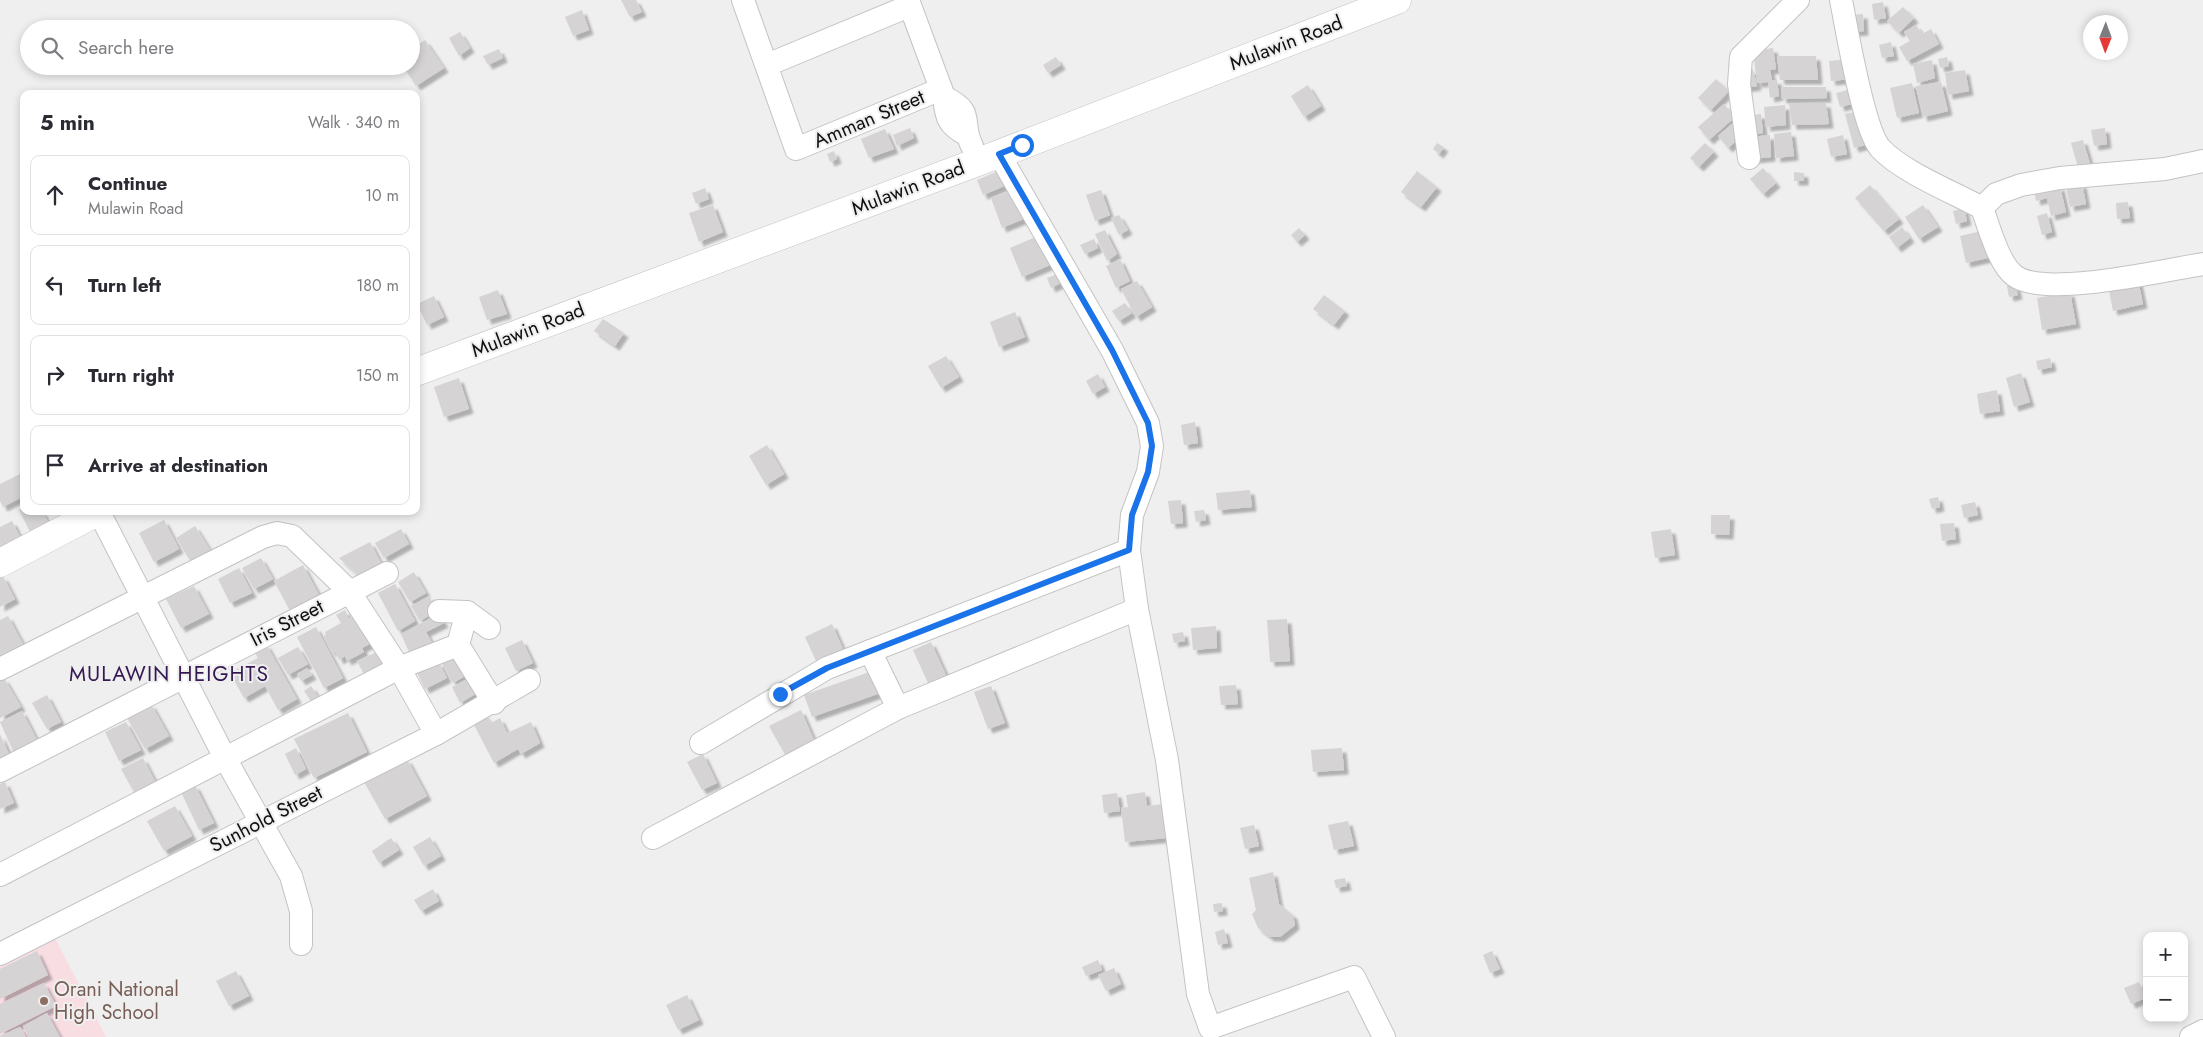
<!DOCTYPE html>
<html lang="en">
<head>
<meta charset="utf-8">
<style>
  body { margin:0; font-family:Jost,sans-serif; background:#f2f2f3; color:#2b2b33 }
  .controls { position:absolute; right:15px; bottom:15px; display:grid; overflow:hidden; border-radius:10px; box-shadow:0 2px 8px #0003 }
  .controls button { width:45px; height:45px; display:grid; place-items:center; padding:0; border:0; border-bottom:1px solid #e1e1e2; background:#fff; color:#2b2b33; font:25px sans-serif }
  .compass { position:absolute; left:2083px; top:15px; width:45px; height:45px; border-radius:50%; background:#fff; box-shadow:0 2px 8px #0003; rotate:181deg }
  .stop { position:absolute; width:15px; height:15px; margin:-11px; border:4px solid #1a73e8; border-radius:50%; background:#fff }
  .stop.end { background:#1a73e8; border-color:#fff; box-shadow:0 1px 5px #0008 }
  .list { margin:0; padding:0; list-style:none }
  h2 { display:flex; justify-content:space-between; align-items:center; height:65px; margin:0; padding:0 20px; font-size:21px }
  h2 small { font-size:16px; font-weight:400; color:#7c7c81 }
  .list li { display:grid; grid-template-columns:32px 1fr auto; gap:15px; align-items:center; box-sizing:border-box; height:80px; margin:0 10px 10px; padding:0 10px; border:1px solid #e1e1e2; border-radius:10px }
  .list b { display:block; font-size:19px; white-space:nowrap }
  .list p { margin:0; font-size:16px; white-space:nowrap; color:#7c7c81 }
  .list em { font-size:16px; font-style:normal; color:#7c7c81 }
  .icon { flex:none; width:28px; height:28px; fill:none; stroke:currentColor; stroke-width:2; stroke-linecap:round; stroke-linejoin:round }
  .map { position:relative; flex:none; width:2203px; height:1037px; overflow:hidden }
  .search { position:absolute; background:#fff; box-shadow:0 2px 8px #0003; left:20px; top:20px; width:400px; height:55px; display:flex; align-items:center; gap:12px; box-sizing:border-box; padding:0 18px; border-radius:28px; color:#7c7c81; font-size:19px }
  .panel { position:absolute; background:#fff; box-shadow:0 2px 8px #0003; left:20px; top:90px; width:400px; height:425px; border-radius:10px }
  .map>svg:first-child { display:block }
  .education { fill:#f8dde3 }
  .building { fill:#d5d3d3; filter:url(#shadow) }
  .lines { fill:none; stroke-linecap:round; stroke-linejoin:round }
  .minor-casing { stroke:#c3c3c4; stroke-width:24 }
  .major-casing { stroke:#c3c3c4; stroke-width:29 }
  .minor { stroke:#fff; stroke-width:22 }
  .major { stroke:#fff; stroke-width:28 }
  .route { stroke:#1a73e8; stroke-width:6 }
  .education-dot { fill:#8d6e63; stroke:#efeff0; stroke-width:2 }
  .labels { text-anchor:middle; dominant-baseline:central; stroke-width:4; stroke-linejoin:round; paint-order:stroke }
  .street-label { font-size:20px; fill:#0e0f0f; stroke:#efeff0 }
  .education-label { font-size:20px; fill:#785e54; stroke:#efeff0; text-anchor:start }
  .neighbourhood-label { font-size:21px; letter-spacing:1px; fill:#361952; stroke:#efeff0 }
</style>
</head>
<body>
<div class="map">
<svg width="2203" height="1037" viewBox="0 0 2203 1037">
  <defs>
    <filter id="shadow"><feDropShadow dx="4.5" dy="4.5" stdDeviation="1" flood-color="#0004"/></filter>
  </defs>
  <rect width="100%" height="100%" fill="#efeff0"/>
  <polygon class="education" points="55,938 106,1037 0,1037 0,964"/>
  <g class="building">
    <polygon points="621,0 636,0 642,12 630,17"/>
    <polygon points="1883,2 1886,18 1874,20 1872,4"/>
    <polygon points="1903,7 1914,18 1899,33 1887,21"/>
    <polygon points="582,10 589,30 573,36 565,17"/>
    <polygon points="1863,14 1864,31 1852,32 1851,15"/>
    <polygon points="1916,25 1922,34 1931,29 1939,44 1907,61 1899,47 1910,41 1904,32"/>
    <polygon points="460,32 470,48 459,56 449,38"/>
    <polygon points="425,40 444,68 416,86 403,66 411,66 411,49"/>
    <polygon points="1891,42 1894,56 1882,58 1879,45"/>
    <polygon points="1773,48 1776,69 1770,70 1772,80 1777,80 1779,96 1770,98 1768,82 1757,83 1753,51"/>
    <polygon points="499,49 503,58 488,65 483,56"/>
    <polygon points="1777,56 1816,56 1818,80 1780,80"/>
    <polygon points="1056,57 1061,65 1048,73 1043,65"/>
    <polygon points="1947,57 1949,66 1940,68 1938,59"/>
    <polygon points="1850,59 1851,79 1831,81 1829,61"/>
    <polygon points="1932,60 1935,78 1917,83 1913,64"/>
    <polygon points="1753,69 1757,86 1744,88 1741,71"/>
    <polygon points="1965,70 1969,91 1948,95 1945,73"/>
    <polygon points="1716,79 1729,91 1711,110 1698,98"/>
    <polygon points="1941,82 1948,111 1923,117 1916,86"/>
    <polygon points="1912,83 1919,113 1897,118 1890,88"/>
    <polygon points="1308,85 1321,106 1304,117 1291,96"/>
    <polygon points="1781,87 1826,87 1827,98 1782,99"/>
    <polygon points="1855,88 1859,102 1840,107 1836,93"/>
    <polygon points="1789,103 1826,103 1829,124 1792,125"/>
    <polygon points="1724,104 1735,117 1709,140 1698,127"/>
    <polygon points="1785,105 1786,125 1766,127 1764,107"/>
    <polygon points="1860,111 1869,144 1854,148 1845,114"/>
    <polygon points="1761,114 1763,133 1749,134 1747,116"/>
    <polygon points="1733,123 1743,135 1728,148 1718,136"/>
    <polygon points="910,128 914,138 897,146 893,135"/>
    <polygon points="2105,128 2107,144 2094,146 2091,130"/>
    <polygon points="885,129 894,149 869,158 861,139"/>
    <polygon points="1791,132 1794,156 1776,158 1774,134"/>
    <polygon points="1770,135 1771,157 1753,159 1751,137"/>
    <polygon points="1843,135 1847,154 1831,157 1827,139"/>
    <polygon points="2083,140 2091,167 2079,171 2071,143"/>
    <polygon points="1437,143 1444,147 1439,154 1433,149"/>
    <polygon points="1705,143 1714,152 1699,167 1690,158"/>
    <polygon points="834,151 837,159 830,162 827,154"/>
    <polygon points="1763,168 1776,183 1763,194 1750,179"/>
    <polygon points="1001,170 1007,185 983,195 977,180"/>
    <polygon points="1417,171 1437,187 1421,207 1401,192"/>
    <polygon points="1794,172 1804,173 1804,181 1794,181"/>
    <polygon points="2082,183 2086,204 2070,207 2066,187"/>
    <polygon points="1870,185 1899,219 1884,231 1855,198"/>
    <polygon points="2060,186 2066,212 2051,216 2047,198 2036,201 2034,190"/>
    <polygon points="705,188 709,199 696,204 692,193"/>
    <polygon points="1013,190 1026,218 1002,228 991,198"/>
    <polygon points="1101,190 1110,215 1095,221 1086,195"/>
    <polygon points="2128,202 2130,218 2117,219 2116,203"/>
    <polygon points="713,205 723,232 699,242 689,213"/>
    <polygon points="1923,205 1938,227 1919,239 1905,217"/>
    <polygon points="1964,208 1967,221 1956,224 1953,211"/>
    <polygon points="2047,213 2052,232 2042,235 2037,216"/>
    <polygon points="1119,215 1128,230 1119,235 1111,218"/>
    <polygon points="1902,227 1910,238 1897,248 1889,237"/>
    <polygon points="1299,228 1305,235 1297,242 1291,235"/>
    <polygon points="1105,230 1117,254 1107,261 1095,234"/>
    <polygon points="1986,230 1992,257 1966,263 1960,236"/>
    <polygon points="1038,236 1050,265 1022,277 1010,248"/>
    <polygon points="1094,239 1098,248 1085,254 1080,245"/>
    <polygon points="1120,259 1130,281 1116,288 1106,266"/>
    <polygon points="1057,274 1061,283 1051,288 1047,278"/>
    <polygon points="2138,280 2143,304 2113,311 2108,286"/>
    <polygon points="1137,281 1152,307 1136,317 1121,289"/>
    <polygon points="2015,284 2018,295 2009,297 2007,286"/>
    <polygon points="498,290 507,314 487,320 479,297"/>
    <polygon points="2070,292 2076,324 2042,330 2037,298"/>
    <polygon points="1324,295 1345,311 1334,325 1313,309"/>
    <polygon points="434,296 444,317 427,325 417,304"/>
    <polygon points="1125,303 1132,313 1119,321 1112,311"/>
    <polygon points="1015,312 1025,337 999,347 990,322"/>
    <polygon points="603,319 624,333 615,346 594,331"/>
    <polygon points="946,356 959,377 941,388 928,366"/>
    <polygon points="2050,358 2052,367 2038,370 2036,361"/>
    <polygon points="2021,373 2030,402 2014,407 2006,378"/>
    <polygon points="1098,374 1105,387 1093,394 1086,381"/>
    <polygon points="459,378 469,409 444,417 434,387"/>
    <polygon points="1997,390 2000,411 1980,414 1977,394"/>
    <polygon points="1195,422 1198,443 1184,445 1181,425"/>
    <polygon points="767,445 784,474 766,485 749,456"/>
    <polygon points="22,473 24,496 3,507 0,501 0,484"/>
    <polygon points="1250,490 1252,507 1218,510 1216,493"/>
    <polygon points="1938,497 1940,507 1932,509 1929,499"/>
    <polygon points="1181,500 1183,523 1171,524 1168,501"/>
    <polygon points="1975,502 1978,515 1964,518 1961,505"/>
    <polygon points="24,507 24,511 42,511 48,522 30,532 19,510"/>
    <polygon points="1204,510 1206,520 1196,522 1194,511"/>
    <polygon points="1711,515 1730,515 1729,535 1711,534"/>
    <polygon points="164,520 179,549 154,562 139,533"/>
    <polygon points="12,521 20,537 0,555 0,527"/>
    <polygon points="1954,523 1956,539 1942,541 1940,524"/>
    <polygon points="195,526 212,553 193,565 176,538"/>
    <polygon points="401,529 409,544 384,558 375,543"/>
    <polygon points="1671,529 1675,555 1655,558 1651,532"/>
    <polygon points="370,542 382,565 359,576 339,558"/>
    <polygon points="261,558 273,579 254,589 242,568"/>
    <polygon points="303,565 320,597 291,613 274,581"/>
    <polygon points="239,568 252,593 230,603 218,579"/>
    <polygon points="414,572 426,593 410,602 398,582"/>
    <polygon points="3,576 15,599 0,607 0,578"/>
    <polygon points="395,584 415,621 398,631 378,593"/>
    <polygon points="194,586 209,614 181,628 166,599"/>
    <polygon points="429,596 437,611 420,621 411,606"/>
    <polygon points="345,610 349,619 360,613 375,641 362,648 364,652 347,661 345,656 339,660 335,651 332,652 323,636 326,635 325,632 341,623 336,615"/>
    <polygon points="438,614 444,623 426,632 432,643 410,654 401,634"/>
    <polygon points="8,616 25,648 0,661 0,620"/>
    <polygon points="1287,619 1290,661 1270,662 1267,620"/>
    <polygon points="832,624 843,649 816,661 805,637"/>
    <polygon points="1216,626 1217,648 1193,650 1191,628"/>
    <polygon points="316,627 343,678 324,688 297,637"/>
    <polygon points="1183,632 1185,641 1174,643 1172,634"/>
    <polygon points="522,640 533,663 516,671 505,648"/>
    <polygon points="931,642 950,684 932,692 913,650"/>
    <polygon points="266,644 297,699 278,710 265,686 244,698 230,673 258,658 254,651"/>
    <polygon points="298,647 308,664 288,675 278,658"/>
    <polygon points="381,650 389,668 366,678 357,661"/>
    <polygon points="457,650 470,673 453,683 440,660"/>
    <polygon points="439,662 447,678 425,689 417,673"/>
    <polygon points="307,668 312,675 301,681 297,674"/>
    <polygon points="878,669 886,691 812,717 804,695"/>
    <polygon points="4,678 21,707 0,718 0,681"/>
    <polygon points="469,678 477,693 460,703 452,687"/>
    <polygon points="1236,685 1238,704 1221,705 1219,686"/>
    <polygon points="311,686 318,697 311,701 304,691"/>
    <polygon points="991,686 1005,723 988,729 974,692"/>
    <polygon points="47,695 61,722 47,729 32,703"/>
    <polygon points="151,704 169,736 145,749 127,718"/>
    <polygon points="801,710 817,747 788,760 769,726"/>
    <polygon points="22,711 38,742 14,753 0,722"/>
    <polygon points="348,713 367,752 314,778 294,739"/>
    <polygon points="483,713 491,723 500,718 507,733 531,722 540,743 521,754 518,749 494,763 472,721"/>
    <polygon points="126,722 141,750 119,761 105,732"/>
    <polygon points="0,734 9,754 0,759"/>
    <polygon points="296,748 306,769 295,775 285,754"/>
    <polygon points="1342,748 1344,770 1313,772 1311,750"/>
    <polygon points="703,754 717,783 702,790 687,762"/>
    <polygon points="143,758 156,783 135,794 121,769"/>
    <polygon points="407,759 427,796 385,819 364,782"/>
    <polygon points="5,782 14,803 0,809 0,784"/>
    <polygon points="195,785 214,823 199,830 181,792"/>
    <polygon points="1145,792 1147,806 1164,804 1167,838 1125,842 1121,808 1128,807 1126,795"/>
    <polygon points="1117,793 1120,811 1104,813 1102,795"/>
    <polygon points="175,806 192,836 164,851 147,821"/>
    <polygon points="1348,821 1354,846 1334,850 1328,825"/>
    <polygon points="1254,825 1259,846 1245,849 1240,828"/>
    <polygon points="430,837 441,856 424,866 413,847"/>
    <polygon points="391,838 399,850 379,863 372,851"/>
    <polygon points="1273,872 1279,904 1293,915 1295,925 1280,937 1270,937 1258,928 1252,914 1256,910 1249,878"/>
    <polygon points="1345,878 1347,886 1336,888 1334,880"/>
    <polygon points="433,889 439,901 421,911 414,900"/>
    <polygon points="1222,903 1223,911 1214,912 1213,904"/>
    <polygon points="1224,929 1228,943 1218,945 1215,932"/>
    <polygon points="37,951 48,975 0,999 0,969"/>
    <polygon points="1492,951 1500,969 1490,973 1483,955"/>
    <polygon points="1098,960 1102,970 1086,976 1082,967"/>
    <polygon points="1114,968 1121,984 1106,991 1098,975"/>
    <polygon points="236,971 249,996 229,1006 216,981"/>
    <polygon points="2139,982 2146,998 2131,1004 2124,988"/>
    <polygon points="44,983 56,1006 0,1034 0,1004"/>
    <polygon points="687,995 699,1020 678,1030 666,1005"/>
    <polygon points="47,1013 60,1037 29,1037 23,1026"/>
    <polygon points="20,1027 26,1037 0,1037 0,1036"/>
  </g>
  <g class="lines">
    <defs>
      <g id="minor">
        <polyline points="743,0 796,149 941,89"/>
        <path d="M908,0L944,97C946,118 948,125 967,135"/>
        <path d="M1841,0C1847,30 1863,128 1880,148C1902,172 1953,192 1982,208C1989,227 1999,265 2015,276C2045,298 2165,270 2203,264"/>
        <polyline points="767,65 909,6"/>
        <path d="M944,97C977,113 959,121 972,146"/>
        <polyline points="999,154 1112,350 1148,423 1152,446 1148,472 1132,515 1129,550 1137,609 1167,760 1198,994 1210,1028 1354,977 1384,1037"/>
        <polyline points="1749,158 1739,84 1741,57 1798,0"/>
        <polyline points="1982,208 1996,194 2021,185 2060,178 2165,169 2203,161"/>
        <polyline points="99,512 225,758 291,876 301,911 301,944"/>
        <polyline points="439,611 467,612 489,628"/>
        <polyline points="467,612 458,645 494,703"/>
        <polyline points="870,651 898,708"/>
        <polyline points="0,669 263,537 277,533 292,536 349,591 399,668 436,734"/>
        <polyline points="701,743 827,668 1129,550"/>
        <polyline points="0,771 387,573"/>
        <polyline points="653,838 898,708 1137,609"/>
        <polyline points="0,875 399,668 458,645"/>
        <polyline points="0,954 436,734 529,680"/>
        <polyline points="2191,1037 2203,1031"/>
      </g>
      <g id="major">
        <polyline points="416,372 999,154 1397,0"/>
        <polyline points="0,563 99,511"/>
      </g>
    </defs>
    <use href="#minor" class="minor-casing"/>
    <use href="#major" class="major-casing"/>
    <use href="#minor" class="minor"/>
    <use href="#major" class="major"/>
  </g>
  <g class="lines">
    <polyline class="route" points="780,694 827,668 1129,550 1132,515 1148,472 1152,446 1148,423 1112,350 999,154 1022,145"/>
  </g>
  <circle class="education-dot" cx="44" cy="1001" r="5"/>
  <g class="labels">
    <g class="street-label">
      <text transform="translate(1286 43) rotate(-21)">Mulawin Road</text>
      <text transform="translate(869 119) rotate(-23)">Amman Street</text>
      <text transform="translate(908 188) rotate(-21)">Mulawin Road</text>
      <text transform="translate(528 330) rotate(-21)">Mulawin Road</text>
      <text transform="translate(287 623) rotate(-27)">Iris Street</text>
      <text transform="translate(266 819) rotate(-27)">Sunhold Street</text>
    </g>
    <g class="education-label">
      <text x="54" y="989">Orani National<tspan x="54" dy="23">High School</tspan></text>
    </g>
    <g class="neighbourhood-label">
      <text x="169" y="674">MULAWIN HEIGHTS</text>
    </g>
  </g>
</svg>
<div class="controls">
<button>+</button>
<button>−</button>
</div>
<svg class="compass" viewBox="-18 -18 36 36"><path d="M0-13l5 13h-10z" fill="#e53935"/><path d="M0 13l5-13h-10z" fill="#7c7c81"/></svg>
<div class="stop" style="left:1022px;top:145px"></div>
<div class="stop end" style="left:780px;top:694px"></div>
<div class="search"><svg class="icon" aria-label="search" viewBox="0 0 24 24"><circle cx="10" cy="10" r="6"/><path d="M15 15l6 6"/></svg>Search here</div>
<section class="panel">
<h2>5 min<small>Walk · 340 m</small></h2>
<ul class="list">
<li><svg class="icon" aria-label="ahead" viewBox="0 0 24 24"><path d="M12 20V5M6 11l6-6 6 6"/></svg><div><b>Continue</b><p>Mulawin Road</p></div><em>10 m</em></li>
<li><svg class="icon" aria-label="left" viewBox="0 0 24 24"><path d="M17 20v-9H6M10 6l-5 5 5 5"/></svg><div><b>Turn left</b></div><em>180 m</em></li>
<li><svg class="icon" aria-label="right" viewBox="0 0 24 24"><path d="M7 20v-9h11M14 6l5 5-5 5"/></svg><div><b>Turn right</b></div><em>150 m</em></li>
<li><svg class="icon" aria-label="arrive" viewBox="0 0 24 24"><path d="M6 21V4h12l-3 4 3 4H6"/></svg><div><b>Arrive at destination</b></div></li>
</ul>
</section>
</div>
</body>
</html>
